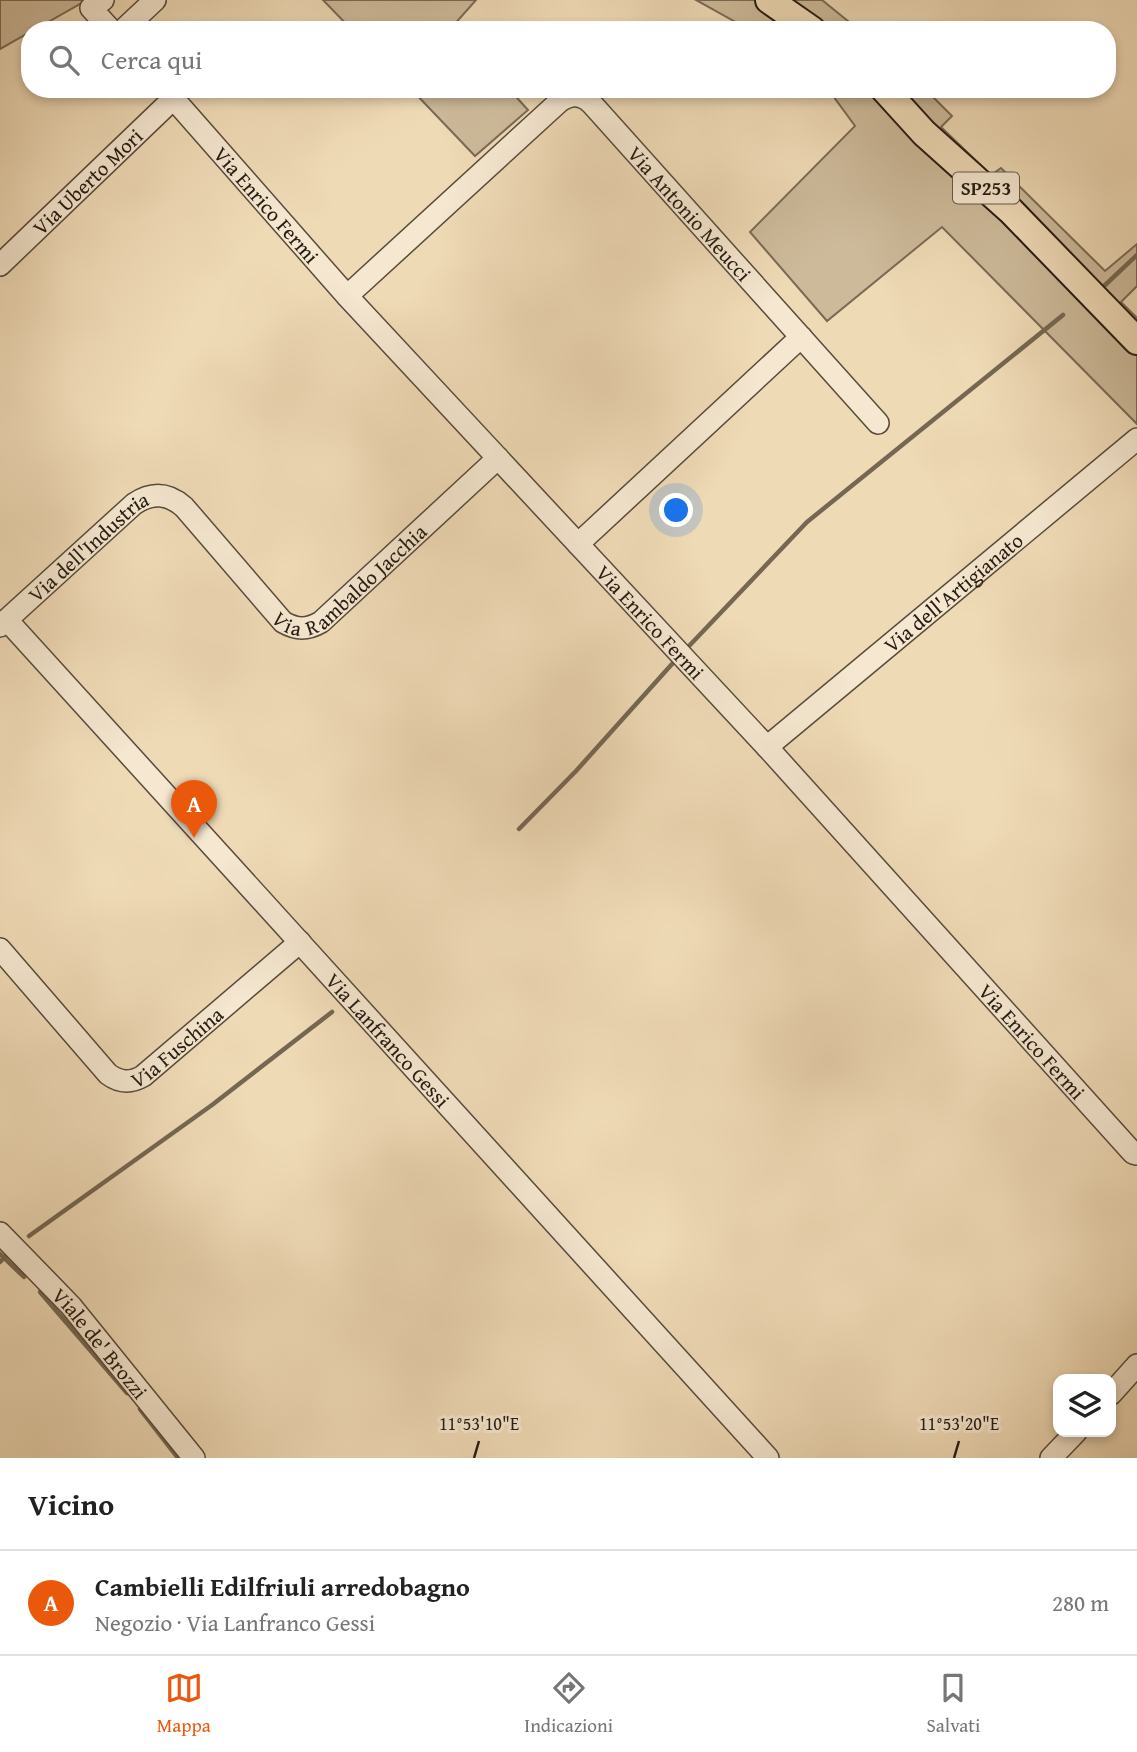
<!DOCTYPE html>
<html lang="it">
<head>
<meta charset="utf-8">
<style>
  body { margin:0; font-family:"Gentium Book Plus",serif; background:#f2f2f2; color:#222 }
  .controls { position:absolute; right:21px; bottom:21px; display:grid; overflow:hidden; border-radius:14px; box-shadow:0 4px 10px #0003 }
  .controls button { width:63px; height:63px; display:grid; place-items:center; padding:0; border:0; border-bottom:2px solid #e0e0e0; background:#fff; color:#222; font:35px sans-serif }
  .you { position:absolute; left:677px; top:511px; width:24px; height:24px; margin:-18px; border:5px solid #fff; border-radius:50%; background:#1a73e8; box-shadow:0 0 0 10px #1a73e833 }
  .badge { display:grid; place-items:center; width:46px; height:46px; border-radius:50%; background:#ea580c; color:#fff; font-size:23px; font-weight:700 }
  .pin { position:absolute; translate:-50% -58px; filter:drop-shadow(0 2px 4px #0008) }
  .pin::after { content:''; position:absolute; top:37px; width:24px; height:21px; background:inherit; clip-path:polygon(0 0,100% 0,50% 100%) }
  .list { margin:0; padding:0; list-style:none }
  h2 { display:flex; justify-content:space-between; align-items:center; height:91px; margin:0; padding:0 28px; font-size:30px }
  h2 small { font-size:23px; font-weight:400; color:#767676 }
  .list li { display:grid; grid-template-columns:46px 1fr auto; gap:21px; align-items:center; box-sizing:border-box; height:105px; padding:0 28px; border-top:2px solid #e0e0e0 }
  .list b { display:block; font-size:26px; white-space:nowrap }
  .list p { margin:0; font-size:23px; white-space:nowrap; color:#767676 }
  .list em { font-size:23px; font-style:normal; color:#767676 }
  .icon { flex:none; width:38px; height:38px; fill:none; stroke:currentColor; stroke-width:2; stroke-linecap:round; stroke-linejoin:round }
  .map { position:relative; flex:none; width:1137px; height:1458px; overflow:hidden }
  .search { position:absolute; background:#fff; box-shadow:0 4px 10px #0003; left:21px; right:21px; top:21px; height:77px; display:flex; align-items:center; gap:18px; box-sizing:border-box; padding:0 24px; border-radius:28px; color:#767676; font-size:26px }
  .sheet { height:196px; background:#fff }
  nav { display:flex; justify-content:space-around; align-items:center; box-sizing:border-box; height:98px; border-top:2px solid #e0e0e0; background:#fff; font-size:19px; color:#767676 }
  nav a { display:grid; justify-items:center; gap:4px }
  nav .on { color:#ea580c }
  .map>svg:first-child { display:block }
  .green { fill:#cdba9a; stroke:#796a56; stroke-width:2 }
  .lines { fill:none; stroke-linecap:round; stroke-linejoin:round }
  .stream { stroke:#756753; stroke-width:4.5 }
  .minor-casing { stroke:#584b3b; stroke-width:24 }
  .major-casing { stroke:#251b12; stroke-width:30 }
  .minor { stroke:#f5e7d0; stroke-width:21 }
  .major { stroke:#efdab6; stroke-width:26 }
  .ticks { fill:none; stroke:#251b12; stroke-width:2.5 }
  .labels { text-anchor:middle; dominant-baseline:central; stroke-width:6; stroke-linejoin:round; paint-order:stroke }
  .shield { fill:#f5e7d0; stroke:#63584b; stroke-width:2 }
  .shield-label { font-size:19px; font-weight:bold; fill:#251b12 }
  .street-label { font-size:21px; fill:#251b12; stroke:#f5e7d0 }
  .ticks-label { font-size:18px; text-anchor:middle; fill:#251b12; stroke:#f5e7d0; stroke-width:6; stroke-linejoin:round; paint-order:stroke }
</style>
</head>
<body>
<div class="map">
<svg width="1137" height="1458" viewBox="0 0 1137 1458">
  <rect width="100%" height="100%" fill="#efdab6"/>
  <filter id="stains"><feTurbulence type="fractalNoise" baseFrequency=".00286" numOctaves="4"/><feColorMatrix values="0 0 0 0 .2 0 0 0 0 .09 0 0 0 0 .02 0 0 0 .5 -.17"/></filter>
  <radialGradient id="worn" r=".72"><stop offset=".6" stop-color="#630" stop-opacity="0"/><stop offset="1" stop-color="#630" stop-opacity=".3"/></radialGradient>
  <g class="green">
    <polygon points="0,0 87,0 34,30 30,30 30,32 0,49"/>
    <polygon points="323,0 476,0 452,27 454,30 352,30"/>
    <polygon points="696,0 822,0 859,30 750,30"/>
    <polygon points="411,89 509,89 528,110 475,156"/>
    <polygon points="828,89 925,89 952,116 941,127 991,175 1001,168 1105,271 1137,244 1137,286 1121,302 1137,318 1137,424 942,227 827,321 750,232 855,126"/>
  </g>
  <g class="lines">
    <g class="stream">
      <polyline points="1103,287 1137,255"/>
      <polyline points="690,645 807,522 1063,315"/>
      <polyline points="519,829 576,771 672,664"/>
      <polyline points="29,1236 212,1105 332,1012"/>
      <polyline points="0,1254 24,1277"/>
      <polyline points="0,1262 11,1251"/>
      <polyline points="40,1292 127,1393"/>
      <polyline points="140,1409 178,1458"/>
    </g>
    <defs>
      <g id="minor">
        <polyline points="103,0 91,8 111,30"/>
        <polyline points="123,30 155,0"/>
        <path id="s1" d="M165,89L347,296L767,747L1133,1153L1137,1154"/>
        <path id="s2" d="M0,265L173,99"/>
        <path id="s3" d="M347,296L560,101C572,93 582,94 592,104L878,423"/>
        <polyline points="578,544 801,337"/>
        <path id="s4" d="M7,620L768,1458"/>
        <path id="s5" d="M0,626L134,504C152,492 168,493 184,507L283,622C297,630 307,630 321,622L498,458"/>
        <path id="s6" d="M767,747L1137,439"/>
        <path id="s7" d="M0,949L108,1074C120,1083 131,1083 143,1076L300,942"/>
        <path id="s8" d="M0,1233L71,1306L194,1458"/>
        <polyline points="1111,1394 1137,1365"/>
        <polyline points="1051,1458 1076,1432"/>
      </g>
      <g id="major">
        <polyline points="769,0 812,30"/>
        <polyline points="884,89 924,133 1011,211 1137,341"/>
      </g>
    </defs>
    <use href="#minor" class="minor-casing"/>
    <use href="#major" class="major-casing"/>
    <use href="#minor" class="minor"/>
    <use href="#major" class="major"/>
  </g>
  <path class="ticks" d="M474,1458L479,1441M954,1458L959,1441"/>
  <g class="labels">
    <rect class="shield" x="953" y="172.5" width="66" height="31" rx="5"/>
    <g class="shield-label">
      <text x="986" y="188">SP253</text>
    </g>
    <g class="street-label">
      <text stroke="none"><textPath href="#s2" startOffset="121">Via Uberto Mori</textPath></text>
      <text stroke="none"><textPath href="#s1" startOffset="154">Via Enrico Fermi</textPath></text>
      <text stroke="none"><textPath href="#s3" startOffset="471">Via Antonio Meucci</textPath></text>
      <text stroke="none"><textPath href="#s5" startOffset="119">Via dell'Industria</textPath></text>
      <text stroke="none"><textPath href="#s5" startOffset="472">Via Rambaldo Jacchia</textPath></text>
      <text stroke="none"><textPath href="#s6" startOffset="242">Via dell'Artigianato</textPath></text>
      <text stroke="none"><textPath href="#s1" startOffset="721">Via Enrico Fermi</textPath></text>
      <text stroke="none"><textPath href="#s4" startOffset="567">Via Lanfranco Gessi</textPath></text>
      <text stroke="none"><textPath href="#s1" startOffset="1288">Via Enrico Fermi</textPath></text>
      <text stroke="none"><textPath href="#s7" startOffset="247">Via Fuschina</textPath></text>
      <text stroke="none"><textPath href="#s8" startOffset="149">Viale de' Brozzi</textPath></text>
    </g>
  </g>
  <g class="ticks-label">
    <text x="479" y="1430">11°53'10"E</text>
    <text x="959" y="1430">11°53'20"E</text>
  </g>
  <rect width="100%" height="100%" filter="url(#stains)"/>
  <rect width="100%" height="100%" fill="url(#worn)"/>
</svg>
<div class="controls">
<button><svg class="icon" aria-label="layers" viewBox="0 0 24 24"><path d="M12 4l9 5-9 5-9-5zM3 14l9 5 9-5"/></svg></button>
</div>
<div class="you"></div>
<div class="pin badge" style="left:194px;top:838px">A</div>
<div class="search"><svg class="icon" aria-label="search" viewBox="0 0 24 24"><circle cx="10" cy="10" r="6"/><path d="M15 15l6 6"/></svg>Cerca qui</div>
</div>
<section class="sheet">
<h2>Vicino<small></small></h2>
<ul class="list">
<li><span class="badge">A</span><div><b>Cambielli Edilfriuli arredobagno</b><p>Negozio · Via Lanfranco Gessi</p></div><em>280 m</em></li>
</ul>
</section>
<nav>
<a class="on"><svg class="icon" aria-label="map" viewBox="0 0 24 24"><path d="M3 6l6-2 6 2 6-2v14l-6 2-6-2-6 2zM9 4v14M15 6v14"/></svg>Mappa</a>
<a><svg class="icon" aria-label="directions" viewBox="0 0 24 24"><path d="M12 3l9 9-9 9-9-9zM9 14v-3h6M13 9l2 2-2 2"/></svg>Indicazioni</a>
<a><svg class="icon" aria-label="saved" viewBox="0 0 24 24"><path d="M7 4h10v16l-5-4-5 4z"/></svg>Salvati</a>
</nav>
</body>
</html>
